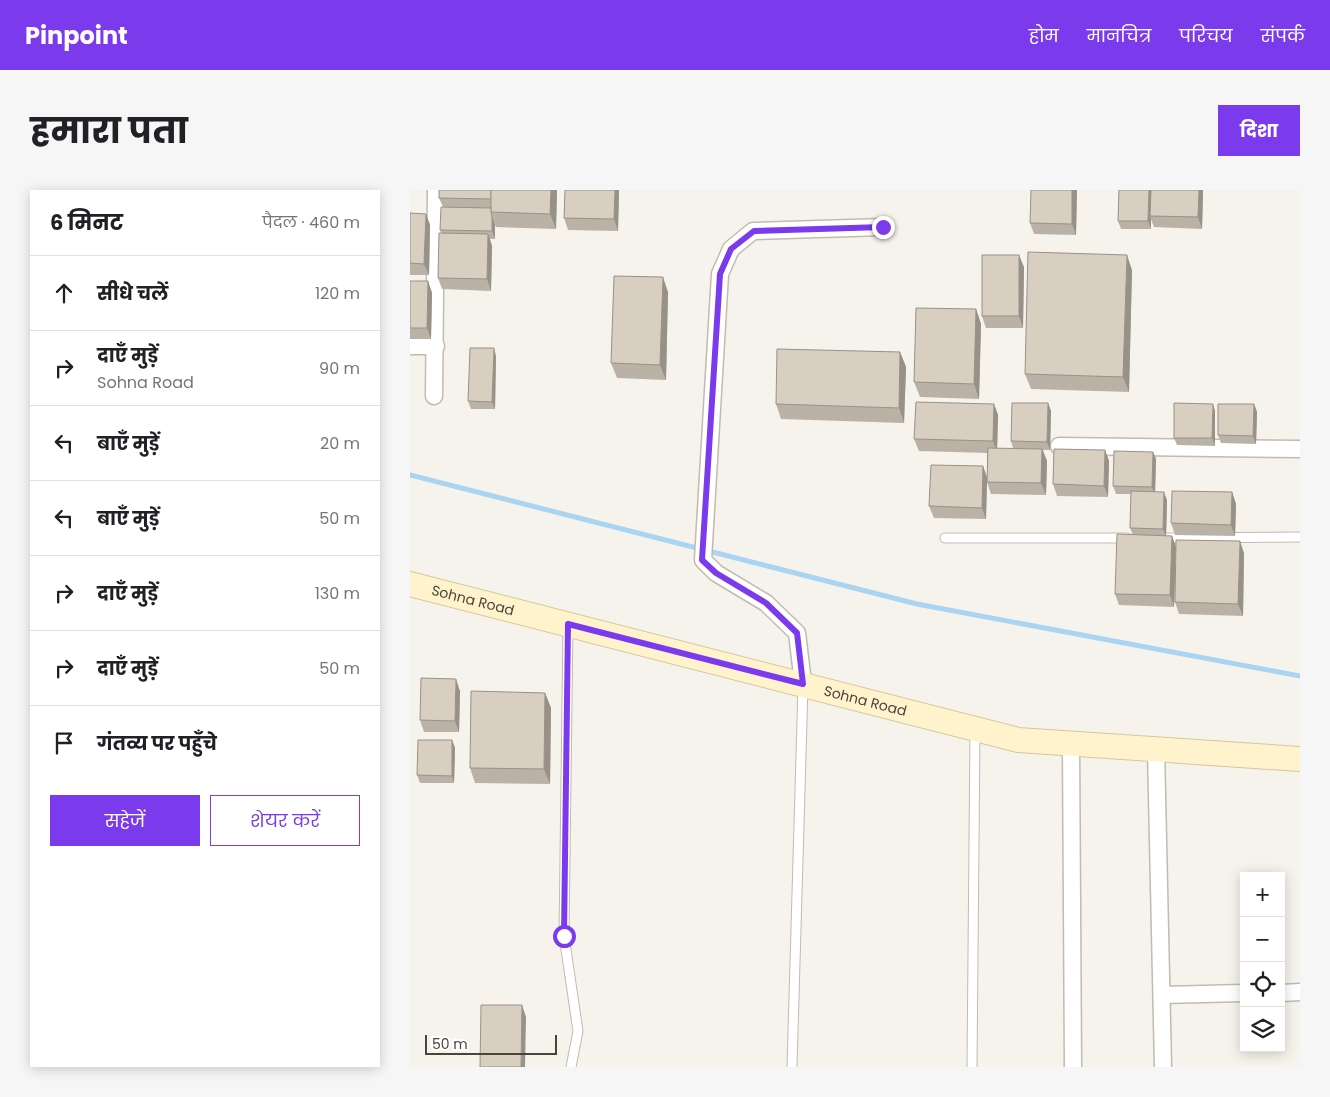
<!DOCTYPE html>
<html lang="hi">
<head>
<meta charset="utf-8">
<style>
  body { margin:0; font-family:Poppins,"Noto Sans Devanagari",sans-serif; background:#f6f6f6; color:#202124 }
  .controls { position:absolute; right:15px; bottom:15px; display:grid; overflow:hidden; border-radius:0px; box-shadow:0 2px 12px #0003 }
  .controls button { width:45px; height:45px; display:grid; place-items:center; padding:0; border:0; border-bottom:1px solid #e0e0e0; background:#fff; color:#202124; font:25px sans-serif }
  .scale { position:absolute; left:15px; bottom:12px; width:132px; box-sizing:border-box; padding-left:5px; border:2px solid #4b4439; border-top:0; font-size:14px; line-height:18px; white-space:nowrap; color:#4b4439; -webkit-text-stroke:4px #fff; paint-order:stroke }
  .stop { position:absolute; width:15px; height:15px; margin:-11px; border:4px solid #7c3aed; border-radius:50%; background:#fff }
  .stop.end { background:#7c3aed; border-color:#fff; box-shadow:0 1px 5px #0008 }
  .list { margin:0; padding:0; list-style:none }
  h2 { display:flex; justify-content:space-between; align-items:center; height:65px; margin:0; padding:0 20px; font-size:21px }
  h2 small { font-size:16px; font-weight:400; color:#757577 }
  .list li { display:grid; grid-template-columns:32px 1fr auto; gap:15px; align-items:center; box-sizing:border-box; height:75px; padding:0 20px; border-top:1px solid #e0e0e0 }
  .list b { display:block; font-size:19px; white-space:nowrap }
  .list p { margin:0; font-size:16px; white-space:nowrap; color:#757577 }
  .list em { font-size:16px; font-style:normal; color:#757577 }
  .actions { display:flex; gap:10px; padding:15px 20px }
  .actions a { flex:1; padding:11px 0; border:1px solid #7c3aed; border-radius:0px; text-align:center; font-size:18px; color:#7c3aed }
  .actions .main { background:#7c3aed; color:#fff }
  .icon { flex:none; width:28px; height:28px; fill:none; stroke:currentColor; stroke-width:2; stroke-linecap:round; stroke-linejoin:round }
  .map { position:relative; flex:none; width:890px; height:877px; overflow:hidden; border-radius:0px }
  header { display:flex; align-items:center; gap:30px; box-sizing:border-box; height:70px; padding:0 25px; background:#7c3aed; color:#fff }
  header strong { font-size:24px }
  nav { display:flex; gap:28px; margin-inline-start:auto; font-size:18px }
  .intro { display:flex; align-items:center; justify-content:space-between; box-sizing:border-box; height:120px; padding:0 30px }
  h1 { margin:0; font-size:35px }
  .button { padding:12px 22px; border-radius:0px; background:#7c3aed; color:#fff; font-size:18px; font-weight:700 }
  main { display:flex; gap:30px; padding:0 30px }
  aside { flex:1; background:#fff; border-radius:0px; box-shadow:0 2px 12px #0003 }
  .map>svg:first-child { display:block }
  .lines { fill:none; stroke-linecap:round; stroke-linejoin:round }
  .stream { stroke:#a9d4f2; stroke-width:5 }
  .lane-casing { stroke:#c2bbae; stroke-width:11 }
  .street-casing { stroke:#c2bbae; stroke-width:19 }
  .secondary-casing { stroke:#d6c79b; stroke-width:26 }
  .lane { stroke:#fff; stroke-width:9 }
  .street { stroke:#fff; stroke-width:16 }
  .secondary { stroke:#fff3cd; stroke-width:24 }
  .wall { fill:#bab2a6 }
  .shaded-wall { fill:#979187 }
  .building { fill:#d8cfc1; stroke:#979187 }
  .route { stroke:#7c3aed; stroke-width:6 }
  .labels { text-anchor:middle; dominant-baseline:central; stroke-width:4; stroke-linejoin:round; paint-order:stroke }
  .street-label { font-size:14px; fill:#4b4439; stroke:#fff }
</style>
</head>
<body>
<header>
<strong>Pinpoint</strong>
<nav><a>होम</a><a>मानचित्र</a><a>परिचय</a><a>संपर्क</a></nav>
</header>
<div class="intro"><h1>हमारा पता</h1><a class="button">दिशा</a></div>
<main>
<aside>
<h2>6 मिनट<small>पैदल · 460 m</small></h2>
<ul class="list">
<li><svg class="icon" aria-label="ahead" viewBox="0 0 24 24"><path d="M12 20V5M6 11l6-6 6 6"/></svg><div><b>सीधे चलें</b></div><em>120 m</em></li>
<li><svg class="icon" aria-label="right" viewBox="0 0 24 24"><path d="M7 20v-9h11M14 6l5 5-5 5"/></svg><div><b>दाएँ मुड़ें</b><p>Sohna Road</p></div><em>90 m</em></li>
<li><svg class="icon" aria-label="left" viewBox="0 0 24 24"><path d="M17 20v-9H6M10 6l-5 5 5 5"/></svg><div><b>बाएँ मुड़ें</b></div><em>20 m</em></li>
<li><svg class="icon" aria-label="left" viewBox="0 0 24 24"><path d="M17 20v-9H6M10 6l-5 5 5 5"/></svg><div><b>बाएँ मुड़ें</b></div><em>50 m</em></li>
<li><svg class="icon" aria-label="right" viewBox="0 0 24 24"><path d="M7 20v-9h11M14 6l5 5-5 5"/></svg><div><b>दाएँ मुड़ें</b></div><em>130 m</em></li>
<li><svg class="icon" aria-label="right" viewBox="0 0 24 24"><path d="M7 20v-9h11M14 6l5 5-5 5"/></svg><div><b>दाएँ मुड़ें</b></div><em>50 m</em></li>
<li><svg class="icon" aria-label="arrive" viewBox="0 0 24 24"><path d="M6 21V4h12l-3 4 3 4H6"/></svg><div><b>गंतव्य पर पहुँचे</b></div></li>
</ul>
<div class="actions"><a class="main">सहेजें</a><a>शेयर करें</a></div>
</aside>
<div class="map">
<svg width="890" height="877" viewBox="0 0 890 877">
  <rect width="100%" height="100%" fill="#f6f3ec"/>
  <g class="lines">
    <polyline class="stream" points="0,285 507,414 890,486"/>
    <defs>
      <g id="lane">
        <polyline points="535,348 717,348"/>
        <polyline points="753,348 890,347"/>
        <polyline points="158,435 154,746 168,841 161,877"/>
        <polyline points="382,877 393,496"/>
        <polyline points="562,877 565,540"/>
      </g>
      <g id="street">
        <polyline points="0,156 26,156"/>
        <polyline points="24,206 26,0"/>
        <polyline points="649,256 890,259"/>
        <polyline points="393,493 387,443 356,413 306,383 293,370 310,84 321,59 343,41 473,37"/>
        <polyline points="661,555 663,877"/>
        <polyline points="746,559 753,877"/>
        <polyline points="871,803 890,802"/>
        <polyline points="752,805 834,803"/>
      </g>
      <g id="secondary">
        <path id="s1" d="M0,394L608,550L890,569"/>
      </g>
    </defs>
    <use href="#lane" class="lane-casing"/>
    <use href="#street" class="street-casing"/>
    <use href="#secondary" class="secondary-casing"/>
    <use href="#lane" class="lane"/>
    <use href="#street" class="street"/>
    <use href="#secondary" class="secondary"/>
  </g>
  <g class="wall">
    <polygon points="29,0 147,0 146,39 86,37 85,35 85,49 80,49 82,56 81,101 32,99 28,88 31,43 30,40 33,17 29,8"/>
    <polygon points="155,0 209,0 208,41 158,40 154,28"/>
    <polygon points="667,0 666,45 624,44 620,33"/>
    <polygon points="709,0 793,0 792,39 744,37 741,29 741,39 711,39 708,31"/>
    <polygon points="0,23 16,24 20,35 19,85 0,85"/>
    <polygon points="614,77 613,138 576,138 572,126"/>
    <polygon points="722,80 719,202 621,199 615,184"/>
    <polygon points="0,91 18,91 22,103 21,149 0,149"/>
    <polygon points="258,102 256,190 207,188 201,173"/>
    <polygon points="566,119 571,134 569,209 510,207 504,192"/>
    <polygon points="490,162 496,177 494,233 371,229 366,214"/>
    <polygon points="86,166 85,219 61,219 58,211"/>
    <polygon points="638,213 641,221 640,260 633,260 637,271 636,305 581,304 577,292 576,329 524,328 519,316 573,276 577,287 577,263 509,261 504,249 584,214 588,225 587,258 603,258 601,251"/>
    <polygon points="844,214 847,222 846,254 811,253 808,245"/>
    <polygon points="805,221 805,256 767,255 764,248"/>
    <polygon points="695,260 699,271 698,307 647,306 643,294"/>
    <polygon points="743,262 746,269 745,302 757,310 756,346 762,346 766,357 764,417 709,415 705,404 723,345 720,338 721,304 706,304 703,296"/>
    <polygon points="822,302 826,314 825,346 765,345 761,333"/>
    <polygon points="834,363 833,426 769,424 765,412"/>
    <polygon points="50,501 49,542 14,542 10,530"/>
    <polygon points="135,503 141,518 140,594 65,593 60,578"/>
    <polygon points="42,550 45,558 44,593 10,593 7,585"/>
  </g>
  <g class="shaded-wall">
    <polygon points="141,0 147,0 146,39 140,24"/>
    <polygon points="205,0 209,0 208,41 204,29"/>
    <polygon points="662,0 667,0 666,45 662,34"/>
    <polygon points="739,0 742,0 740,26 741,29 741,39 738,31"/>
    <polygon points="789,0 793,0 792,39 788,27"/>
    <polygon points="16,24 20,35 19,85 14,74"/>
    <polygon points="82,27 85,35 85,49 82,41"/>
    <polygon points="78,44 82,56 81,101 77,89"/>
    <polygon points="609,65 614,77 613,138 609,126"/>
    <polygon points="717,65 722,80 719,202 713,187"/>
    <polygon points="253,87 258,102 256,190 250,175"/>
    <polygon points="18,91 22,103 21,149 17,138"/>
    <polygon points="566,119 571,134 569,209 564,194"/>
    <polygon points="84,158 86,166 85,219 82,212"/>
    <polygon points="490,162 496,177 494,233 489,218"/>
    <polygon points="638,213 641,221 640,260 637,252"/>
    <polygon points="584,214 588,225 587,263 583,251"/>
    <polygon points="803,214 805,221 805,256 802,248"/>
    <polygon points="844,214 847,222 846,254 843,246"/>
    <polygon points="632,259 637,271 636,305 631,293"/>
    <polygon points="695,260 699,271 698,307 694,296"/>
    <polygon points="743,262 746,269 745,305 742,297"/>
    <polygon points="573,276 577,288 576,329 572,318"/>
    <polygon points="754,302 757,310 756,347 753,339"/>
    <polygon points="822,302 826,314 825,346 821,335"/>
    <polygon points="762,346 766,357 764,417 760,405"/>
    <polygon points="830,351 834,363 833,426 828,414"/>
    <polygon points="46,489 50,501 49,542 45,531"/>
    <polygon points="135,503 141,518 140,594 134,579"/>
    <polygon points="42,550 45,558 44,593 42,586"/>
    <polygon points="112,815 116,827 115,877 111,877"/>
  </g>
  <g class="building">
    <polygon points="29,0 81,0 81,9 29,8"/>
    <polygon points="81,0 141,0 140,24 81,22"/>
    <polygon points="155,0 205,0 204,29 154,28"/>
    <polygon points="621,0 662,0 662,34 620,33"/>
    <polygon points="709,0 739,0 738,31 708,31"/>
    <polygon points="741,0 789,0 788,27 740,26"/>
    <polygon points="31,17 81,18 81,22 82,27 82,41 30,40"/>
    <polygon points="0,23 16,24 14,74 0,73"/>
    <polygon points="29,43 78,44 77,89 28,88"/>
    <polygon points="618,62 717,65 713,187 615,184"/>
    <rect x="572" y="65" width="37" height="61"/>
    <polygon points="204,86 253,87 250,175 201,173"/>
    <polygon points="0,91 18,91 17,138 0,138"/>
    <polygon points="506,118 566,119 564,194 504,192"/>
    <polygon points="60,158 84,158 82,212 58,211"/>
    <polygon points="367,159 490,162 489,218 366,214"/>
    <polygon points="506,212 584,214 583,251 504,249"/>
    <polygon points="602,213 638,213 637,252 601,251"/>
    <polygon points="764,213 803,214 802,248 764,248"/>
    <polygon points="808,214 844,214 843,246 808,245"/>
    <polygon points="578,258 632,259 631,293 577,292"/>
    <polygon points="644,259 695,260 694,296 643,294"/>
    <polygon points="704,261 743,262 742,297 703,296"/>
    <polygon points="521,275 573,276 572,318 519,316"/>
    <polygon points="721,301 754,302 753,339 720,338"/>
    <polygon points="762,301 822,302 821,335 761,333"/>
    <polygon points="707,344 762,346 760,405 705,404"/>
    <polygon points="766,350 830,351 828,414 765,412"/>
    <polygon points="11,488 46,489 45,531 10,530"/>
    <polygon points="61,501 135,503 134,579 60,578"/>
    <polygon points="8,550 42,550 42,586 7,585"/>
    <polygon points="71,815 112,815 111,877 70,877"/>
  </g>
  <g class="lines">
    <polyline class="route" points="154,746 158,434 393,494 387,443 356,413 306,383 292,370 310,84 321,59 344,41 473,37"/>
  </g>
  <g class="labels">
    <g class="street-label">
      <text stroke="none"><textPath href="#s1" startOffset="65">Sohna Road</textPath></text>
      <text stroke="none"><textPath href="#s1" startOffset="470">Sohna Road</textPath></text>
    </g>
  </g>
</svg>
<div class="controls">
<button>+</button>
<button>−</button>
<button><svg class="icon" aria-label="locate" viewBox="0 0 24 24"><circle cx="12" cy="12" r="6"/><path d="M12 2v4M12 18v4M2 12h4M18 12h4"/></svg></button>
<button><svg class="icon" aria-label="layers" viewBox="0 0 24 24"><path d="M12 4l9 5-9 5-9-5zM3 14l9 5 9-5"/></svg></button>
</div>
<div class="scale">50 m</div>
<div class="stop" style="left:154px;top:746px"></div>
<div class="stop end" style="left:473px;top:37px"></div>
</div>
</main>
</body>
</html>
